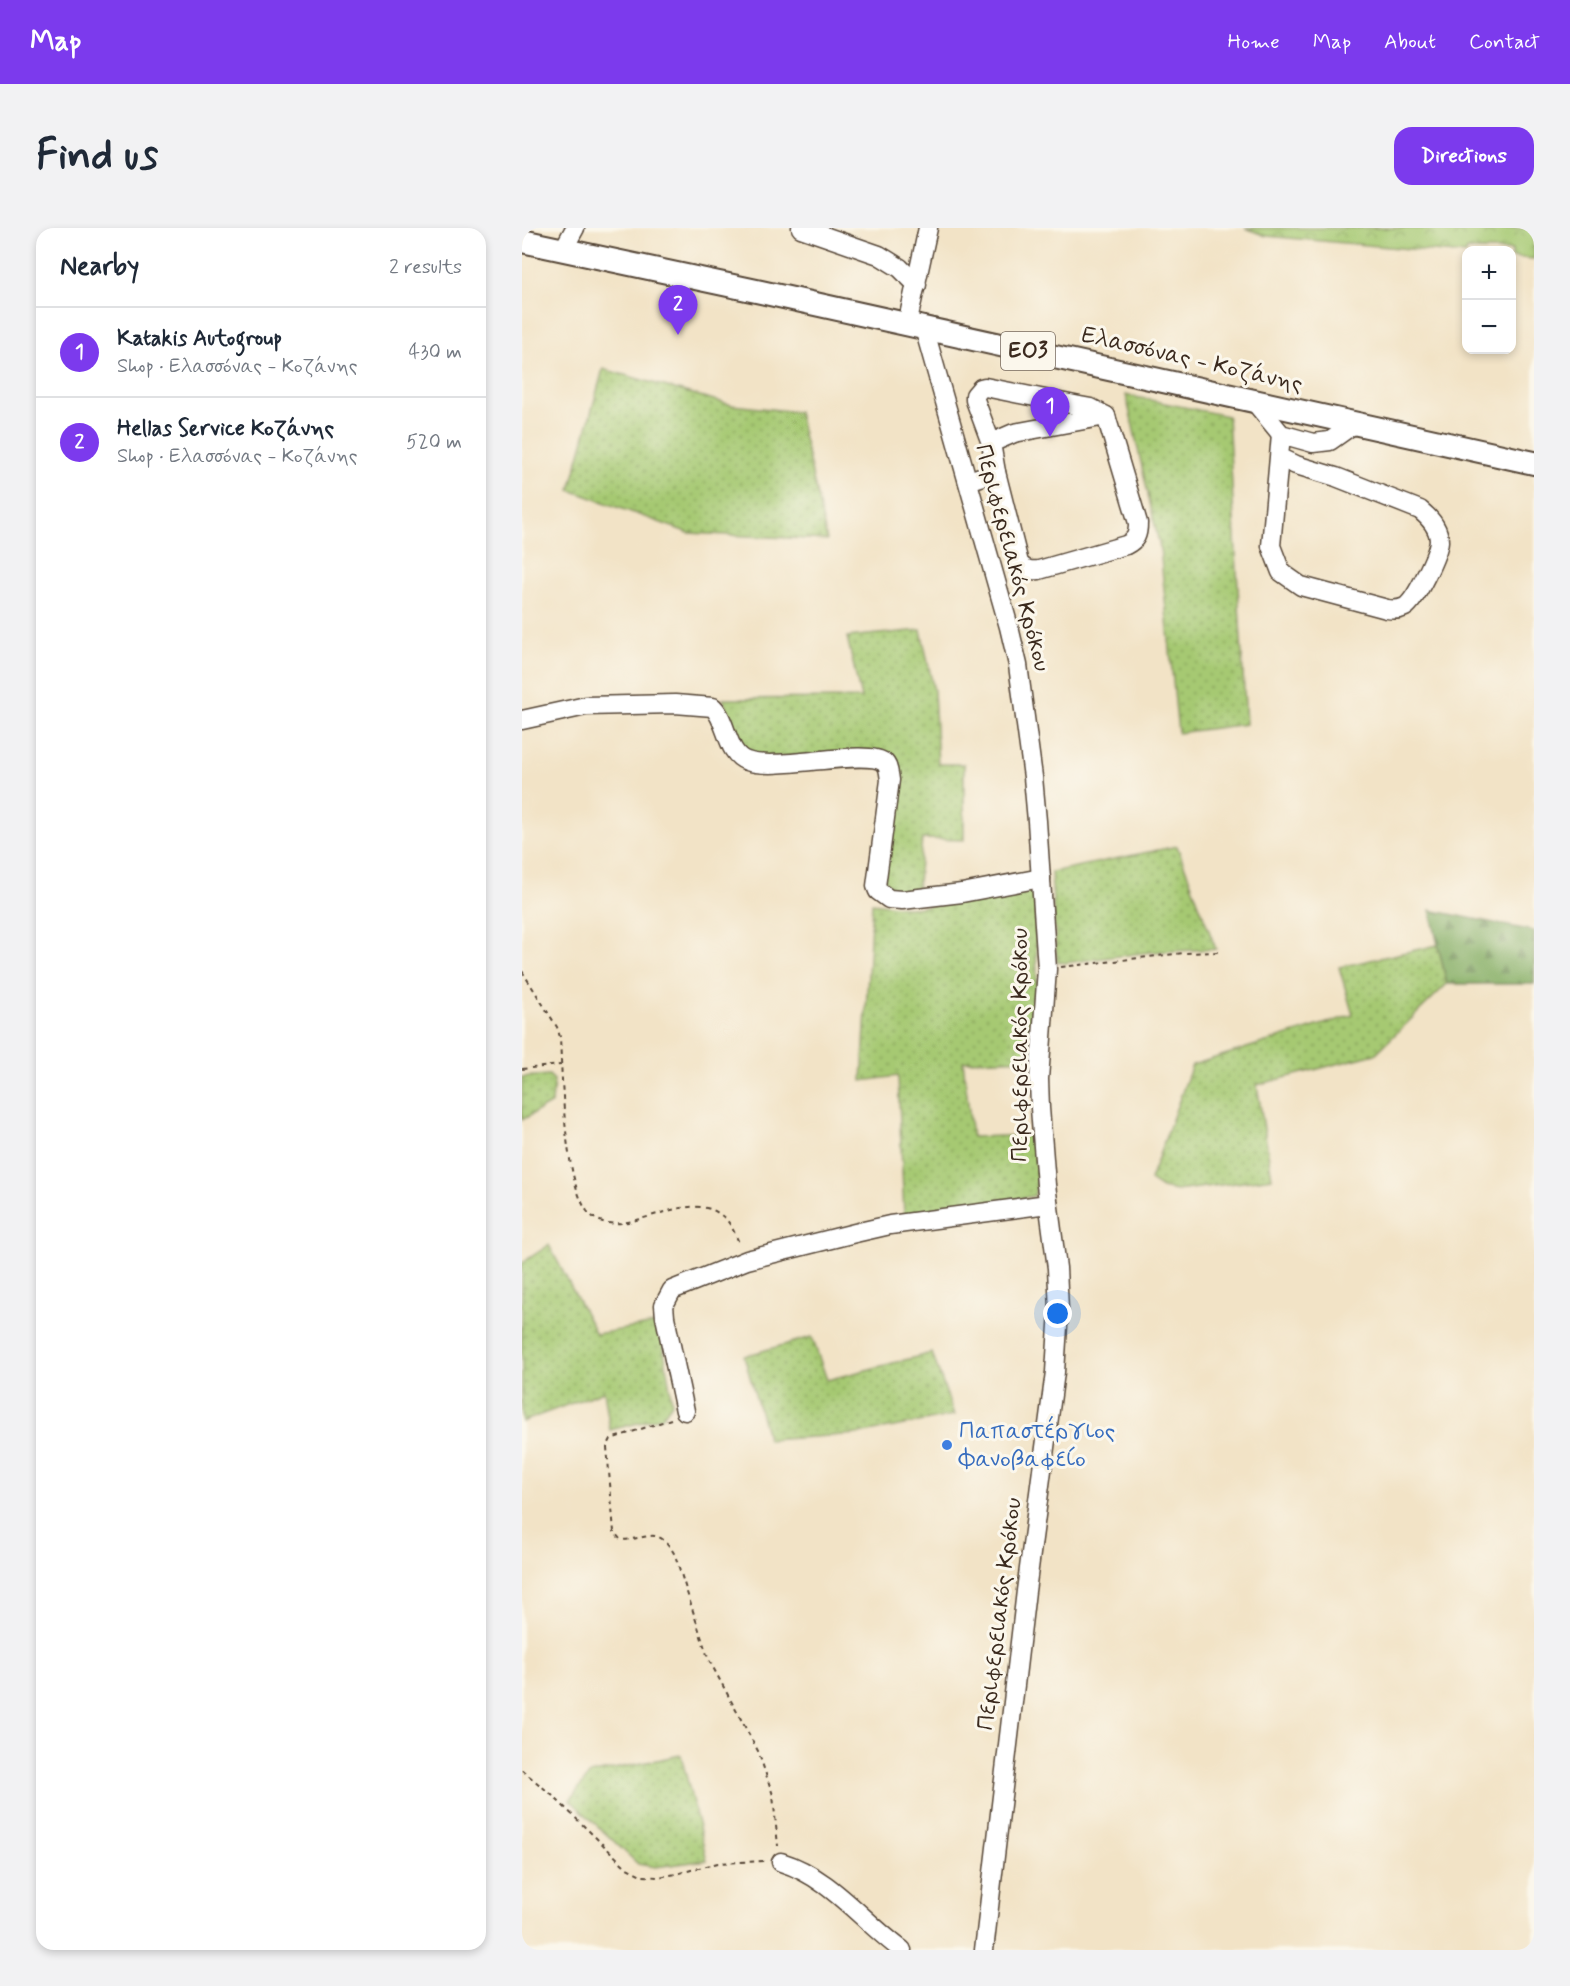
<!DOCTYPE html>
<html lang="en">
<head>
<meta charset="utf-8">
<style>
  body { margin:0; font-family:Mynerve,sans-serif; background:#f2f2f3; color:#1f2937 }
  .controls { position:absolute; right:18px; top:18px; display:grid; overflow:hidden; border-radius:12px; box-shadow:0 3px 9px #0003 }
  .controls button { width:54px; height:54px; display:grid; place-items:center; padding:0; border:0; border-bottom:2px solid #e0e1e3; background:#fff; color:#1f2937; font:30px sans-serif }
  .you { position:absolute; left:536px; top:1086px; width:21px; height:21px; margin:-15px; border:4px solid #fff; border-radius:50%; background:#1a73e8; box-shadow:0 0 0 9px #1a73e833 }
  .badge { display:grid; place-items:center; width:39px; height:39px; border-radius:50%; background:#7c3aed; color:#fff; font-size:20px; font-weight:700 }
  .pin { position:absolute; translate:-50% -50px; filter:drop-shadow(0 2px 3px #0008) }
  .pin::after { content:''; position:absolute; top:32px; width:21px; height:18px; background:inherit; clip-path:polygon(0 0,100% 0,50% 100%) }
  .list { margin:0; padding:0; list-style:none }
  h2 { display:flex; justify-content:space-between; align-items:center; height:78px; margin:0; padding:0 24px; font-size:26px }
  h2 small { font-size:20px; font-weight:400; color:#747a83 }
  .list li { display:grid; grid-template-columns:39px 1fr auto; gap:18px; align-items:center; box-sizing:border-box; height:90px; padding:0 24px; border-top:2px solid #e0e1e3 }
  .list b { display:block; font-size:22px; white-space:nowrap }
  .list p { margin:0; font-size:20px; white-space:nowrap; color:#747a83 }
  .list em { font-size:20px; font-style:normal; color:#747a83 }
  .map { position:relative; flex:none; width:1012px; height:1722px; overflow:hidden; border-radius:18px }
  header { display:flex; align-items:center; gap:36px; box-sizing:border-box; height:84px; padding:0 30px; background:#7c3aed; color:#fff }
  header strong { font-size:28px }
  nav { display:flex; gap:33px; margin-inline-start:auto; font-size:21px }
  .intro { display:flex; align-items:center; justify-content:space-between; box-sizing:border-box; height:144px; padding:0 36px }
  h1 { margin:0; font-size:42px }
  .button { padding:15px 27px; border-radius:18px; background:#7c3aed; color:#fff; font-size:21px; font-weight:700 }
  main { display:flex; gap:36px; padding:0 36px }
  aside { flex:1; background:#fff; border-radius:18px; box-shadow:0 3px 9px #0003 }
  .map>svg:first-child { display:block }
  .grass { fill:url(#grass-dots); stroke:#707a48; stroke-width:1.5 }
  .forest { fill:url(#forest-firs); stroke:#606c41; stroke-width:1.5 }
  .park { fill:url(#park-crowns); stroke:#707a48; stroke-width:1.5 }
  .lines { fill:none; stroke-linecap:round; stroke-linejoin:round }
  .minor-casing { stroke:#564637; stroke-width:21 }
  .major-casing { stroke:#564637; stroke-width:26 }
  .path { stroke:#564637; stroke-width:2; stroke-dasharray:4.5 4.5; stroke-linecap:butt }
  .minor { stroke:#fff; stroke-width:18 }
  .major { stroke:#fff; stroke-width:22 }
  .shop-dot { fill:#3f7fe0; stroke:#fbf7ec; stroke-width:2 }
  .labels { text-anchor:middle; dominant-baseline:central; stroke-width:6; stroke-linejoin:round; paint-order:stroke }
  .shield { fill:#fbf7ec; stroke:#75685c; stroke-width:1.5 }
  .shield-label { font-size:22px; font-weight:bold; fill:#3b2a1e }
  .street-label { font-size:24px; fill:#3b2a1e; stroke:#fbf7ec }
  .shop-label { font-size:24px; fill:#366cbe; stroke:#fbf7ec; text-anchor:start }
</style>
</head>
<body>
<header>
<strong>Map</strong>
<nav><a>Home</a><a>Map</a><a>About</a><a>Contact</a></nav>
</header>
<div class="intro"><h1>Find us</h1><a class="button">Directions</a></div>
<main>
<aside>
<h2>Nearby<small>2 results</small></h2>
<ul class="list">
<li><span class="badge">1</span><div><b>Katakis Autogroup</b><p>Shop · Ελασσόνας - Κοζάνης</p></div><em>430 m</em></li>
<li><span class="badge">2</span><div><b>Hellas Service Κοζάνης</b><p>Shop · Ελασσόνας - Κοζάνης</p></div><em>520 m</em></li>
</ul>
</aside>
<div class="map">
<svg width="1012" height="1722" viewBox="0 0 1012 1722">
  <defs>
    <pattern id="grass-dots" width="8" height="8" patternUnits="userSpaceOnUse" patternTransform="scale(1.5)"><rect width="8" height="8" fill="#a6c972"/><path d="M2 2h.1M6 6h.1" fill="none" stroke="#88a35d" stroke-width="1.8" stroke-linecap="round"/></pattern>
    <pattern id="forest-firs" width="22" height="20" patternUnits="userSpaceOnUse" patternTransform="scale(1.5)"><rect width="22" height="20" fill="#84ad64"/><path d="M5 1l3.5 6h-7zM16 11l3.5 6h-7z" fill="#6d8d52"/></pattern>
    <pattern id="park-crowns" width="20" height="18" patternUnits="userSpaceOnUse" patternTransform="scale(1.5)"><rect width="20" height="18" fill="#a6c972"/><path d="M2 6a3 3 0 1 1 6 0M12 15a3 3 0 1 1 6 0" fill="none" stroke="#88a35d"/></pattern>
  </defs>
  <rect width="100%" height="100%" fill="#fbf7ec"/>
  <filter id="ink" filterUnits="userSpaceOnUse"><feTurbulence type="fractalNoise" baseFrequency=".0167" numOctaves="2"/><feDisplacementMap in="SourceGraphic" scale="12" xChannelSelector="R" yChannelSelector="G"/><feConvolveMatrix kernelMatrix="1 2 1 2 8 2 1 2 1" color-interpolation-filters="sRGB"/></filter>
  <filter id="wash" filterUnits="userSpaceOnUse"><feTurbulence type="fractalNoise" baseFrequency=".008" numOctaves="4" result="noise"/><feDisplacementMap in="SourceGraphic" scale="24" xChannelSelector="R" yChannelSelector="G"/><feGaussianBlur stdDeviation="1.35" result="paint"/><feColorMatrix in="noise" values="0 0 0 0 0 0 0 0 0 0 0 0 0 0 0 0 0 1.4 0 .05"/><feComposite in="paint" operator="in"/></filter>
  <g filter="url(#wash)">
    <rect width="100%" height="100%" fill="#f2e3c6"/>
    <g class="grass">
      <polygon points="81,141 210,177 276,184 305,312 167,305 48,262"/>
      <polygon points="604,167 706,188 724,496 656,505 638,320"/>
      <path d="M399,402L412,463L416,536H442V612L400,611L395,665L369,663L362,651C368,613 378,576 377,538L354,524L232,530L219,519L201,471L339,470L325,409Z"/>
      <polygon points="655,618 694,721 629,724 542,735 535,733 529,644"/>
      <polygon points="511,661 514,670 515,778 511,831 441,833 450,909 512,907 515,957 512,968 382,988 376,848 340,853 350,675 393,680"/>
      <polygon points="916,717 925,756 853,826 735,857 750,950 654,963 640,960 628,952 670,837 831,787 817,739"/>
      <polygon points="27,847 32,852 30,875 0,892 0,849"/>
      <polygon points="27,1017 74,1106 138,1095 150,1175 140,1189 88,1202 82,1163 0,1194 0,1035"/>
      <polygon points="290,1109 305,1152 410,1125 432,1187 337,1206 246,1212 222,1128"/>
      <polygon points="159,1527 185,1632 133,1639 116,1636 48,1572 68,1546"/>
    </g>
    <polygon class="forest" points="908,682 1012,703 1012,756 925,756"/>
    <polygon class="park" points="723,0 1012,0 1012,31 990,29 990,22 945,22 944,26 744,8"/>
  </g>
  <g filter="url(#ink)">
    <g class="lines">
      <defs>
        <g id="minor">
          <polyline points="279,0 357,27 378,40 395,57"/>
          <polyline points="41,22 53,0"/>
          <polyline points="385,97 406,0"/>
          <polyline points="402,100 487,399 496,437 511,549 515,593 525,741 517,851 518,880 524,957 535,1040 537,1082 533,1144 504,1363 462,1722"/>
          <polyline points="732,173 759,206 791,215 808,213 832,196"/>
          <path d="M757,229L749,318L759,344L779,358L865,381C871,382 877,382 883,379C894,372 916,326 917,313C917,300 908,290 898,282L814,249L774,237L757,229L759,206"/>
          <polyline points="474,244 469,215 492,205 584,188"/>
          <path d="M446,253L474,244L497,335C503,342 508,343 517,342L604,317C614,312 616,307 616,295L584,188L569,180L558,178L463,159L459,160L453,167V172L469,215"/>
          <path d="M0,492L64,478L153,476L191,479C206,494 204,526 225,533C254,544 346,519 363,535C367,539 367,547 368,552L354,658L356,663L367,671L380,672L440,665L519,650"/>
          <polyline points="163,1183 143,1089 142,1077 150,1062 225,1032 333,1005 368,997 526,976"/>
          <path d="M259,1634C308,1649 340,1693 380,1722"/>
        </g>
        <polyline id="major" points="0,13 239,64 1012,235"/>
      </defs>
      <use href="#minor" class="minor-casing"/>
      <use href="#major" class="major-casing"/>
      <g class="path">
        <polyline points="539,739 662,725 700,724"/>
        <path d="M0,743L35,799L38,809C40,850 42,951 65,983C94,1021 161,957 199,987C209,994 213,1006 218,1017"/>
        <polyline points="0,841 39,837"/>
        <path d="M149,1191L89,1211L85,1219L92,1304L99,1312C128,1311 136,1297 153,1327L186,1430L236,1523L251,1567L256,1618"/>
        <polyline points="0,1542 31,1568 105,1640 121,1648 136,1649 154,1646 196,1635 243,1633"/>
      </g>
      <use href="#minor" class="minor"/>
      <use href="#major" class="major"/>
    </g>
  </g>
  <circle class="shop-dot" cx="425" cy="1217" r="6"/>
  <g class="labels">
    <rect class="shield" x="479" y="104" width="54" height="38" rx="4.5"/>
    <g class="shield-label">
      <text x="506" y="123">ΕΟ3</text>
    </g>
    <g class="street-label">
      <text transform="translate(670 132) rotate(13)">Ελασσόνας - Κοζάνης</text>
      <text transform="translate(490 330) rotate(75)">Περιφερειακός Κρόκου</text>
      <text transform="translate(498 817) rotate(-90)">Περιφερειακός Κρόκου</text>
      <text transform="translate(478 1386) rotate(-83)">Περιφερειακός Κρόκου</text>
    </g>
    <g class="shop-label">
      <text x="437" y="1203">Παπαστέργιος<tspan x="437" dy="28">Φανοβαφείο</tspan></text>
    </g>
  </g>
</svg>
<div class="controls">
<button>+</button>
<button>−</button>
</div>
<div class="you"></div>
<div class="pin badge" style="left:528px;top:209px">1</div>
<div class="pin badge" style="left:156px;top:107px">2</div>
</div>
</main>
</body>
</html>
